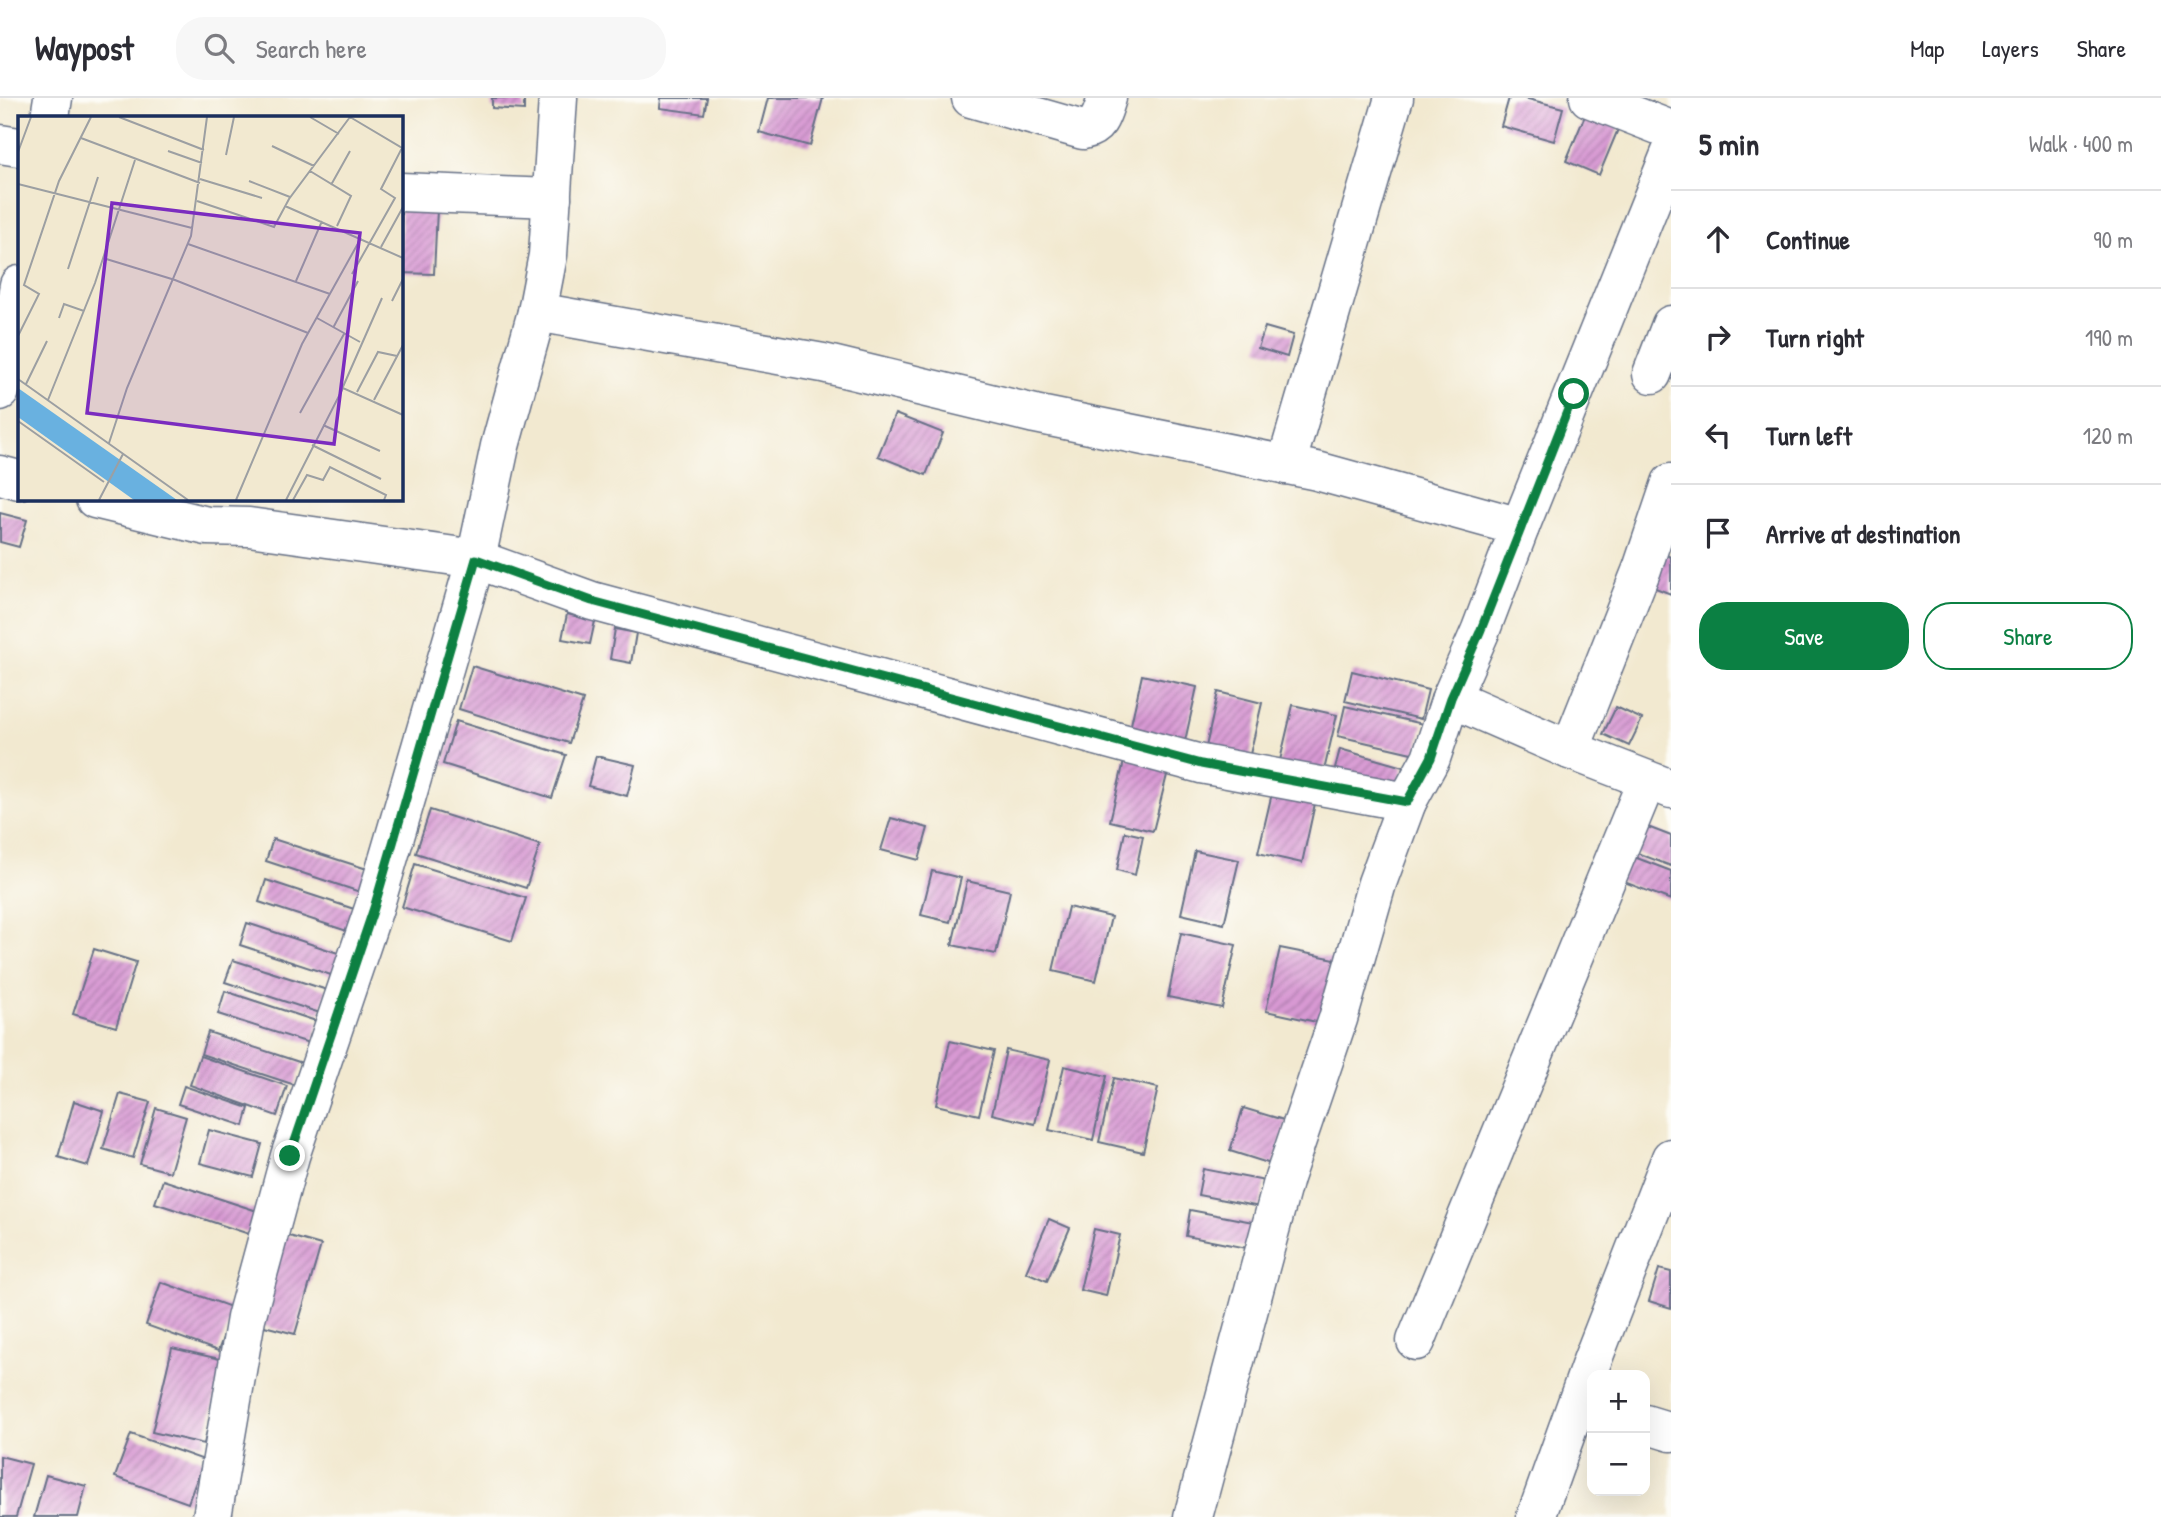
<!DOCTYPE html>
<html lang="en">
<head>
<meta charset="utf-8">
<style>
  body { margin:0; font-family:"Patrick Hand",sans-serif; background:#f7f7f7; color:#2b2b33 }
  .controls { position:absolute; right:21px; bottom:21px; display:grid; overflow:hidden; border-radius:14px; box-shadow:0 7px 28px #0002 }
  .controls button { width:63px; height:63px; display:grid; place-items:center; padding:0; border:0; border-bottom:2px solid #e1e1e2; background:#fff; color:#2b2b33; font:35px sans-serif }
  .stop { position:absolute; width:21px; height:21px; margin:-16px; border:5px solid #0b8043; border-radius:50%; background:#fff }
  .stop.end { background:#0b8043; border-color:#fff; box-shadow:0 2px 7px #0008 }
  .list { margin:0; padding:0; list-style:none }
  h2 { display:flex; justify-content:space-between; align-items:center; height:91px; margin:0; padding:0 28px; font-size:30px }
  h2 small { font-size:23px; font-weight:400; color:#7c7c81 }
  .list li { display:grid; grid-template-columns:46px 1fr auto; gap:21px; align-items:center; box-sizing:border-box; height:98px; padding:0 28px; border-top:2px solid #e1e1e2 }
  .list b { display:block; font-size:26px; white-space:nowrap }
  .list em { font-size:23px; font-style:normal; color:#7c7c81 }
  .actions { display:flex; gap:14px; padding:21px 28px }
  .actions a { flex:1; padding:16px 0; border:2px solid #0b8043; border-radius:28px; text-align:center; font-size:24px; color:#0b8043 }
  .actions .main { background:#0b8043; color:#fff }
  .icon { flex:none; width:38px; height:38px; fill:none; stroke:currentColor; stroke-width:2; stroke-linecap:round; stroke-linejoin:round }
  .map { position:relative; flex:none; width:1671px; height:1419px; overflow:hidden }
  header { display:flex; align-items:center; gap:42px; box-sizing:border-box; height:98px; padding:0 35px; background:#fff; border-bottom:2px solid #e1e1e2 }
  header strong { font-size:33px }
  nav { display:flex; gap:38px; margin-inline-start:auto; font-size:24px }
  .search { width:490px; height:63px; background:#f7f7f7; display:flex; align-items:center; gap:18px; box-sizing:border-box; padding:0 24px; border-radius:28px; color:#7c7c81; font-size:26px }
  main { display:flex }
  aside { flex:1; background:#fff }
  .map>svg:first-child { display:block }
  .building { fill:url(#building-hatch) }
  .lines { fill:none; stroke-linecap:round; stroke-linejoin:round }
  .minor-casing { stroke:#667086; stroke-width:41 }
  .minor { stroke:#fff; stroke-width:38 }
  .route { stroke:#0b8043; stroke-width:9 }
  .inset-road { fill:none; stroke:#9c9fa2; stroke-width:2 }
  .view { fill:#7b2cbf; fill-opacity:0.15; stroke:#7b2cbf; stroke-width:3.5 }
  .inset-edge { fill:none; stroke:#1b2f5e; stroke-width:3.5 }
</style>
</head>
<body>
<header>
<strong>Waypost</strong>
<div class="search"><svg class="icon" aria-label="search" viewBox="0 0 24 24"><circle cx="10" cy="10" r="6"/><path d="M15 15l6 6"/></svg>Search here</div>
<nav><a>Map</a><a>Layers</a><a>Share</a></nav>
</header>
<main>
<div class="map">
<svg width="1671" height="1419" viewBox="0 0 1671 1419">
  <defs>
    <pattern id="building-hatch" width="6" height="6" patternUnits="userSpaceOnUse" patternTransform="scale(1.75)"><rect width="6" height="6" fill="#d899d3"/><path d="M-1 1l2-2M0 6l6-6M5 7l2-2" fill="none" stroke="#ae7dae"/></pattern>
  </defs>
  <rect width="100%" height="100%" fill="#fdfcf7"/>
  <filter id="ink" filterUnits="userSpaceOnUse"><feTurbulence type="fractalNoise" baseFrequency=".0143" numOctaves="2"/><feDisplacementMap in="SourceGraphic" scale="14" xChannelSelector="R" yChannelSelector="G"/><feConvolveMatrix kernelMatrix="1 2 1 2 8 2 1 2 1" color-interpolation-filters="sRGB"/></filter>
  <filter id="wash" filterUnits="userSpaceOnUse"><feTurbulence type="fractalNoise" baseFrequency=".00686" numOctaves="4" result="noise"/><feDisplacementMap in="SourceGraphic" scale="28" xChannelSelector="R" yChannelSelector="G"/><feGaussianBlur stdDeviation="1.57" result="paint"/><feColorMatrix in="noise" values="0 0 0 0 0 0 0 0 0 0 0 0 0 0 0 0 0 1.4 0 .05"/><feComposite in="paint" operator="in"/></filter>
  <g filter="url(#wash)">
    <rect width="100%" height="100%" fill="#f2e9d0"/>
    <g id="blocks">
      <g class="building">
        <polygon points="492,0 524,0 524,12 492,10"/>
        <polygon points="661,0 707,0 704,16 660,10"/>
        <polygon points="768,0 823,0 810,48 759,34"/>
        <polygon points="1509,0 1524,0 1563,10 1554,43 1501,28"/>
        <polygon points="1586,15 1619,29 1599,77 1566,63"/>
        <polygon points="401,109 437,111 434,176 401,175"/>
        <polygon points="1265,229 1293,237 1287,259 1258,250"/>
        <polygon points="895,316 943,335 926,377 878,358"/>
        <polygon points="0,415 27,422 19,449 0,444"/>
        <polygon points="1658,454 1671,459 1671,496 1645,486"/>
        <polygon points="567,516 595,523 590,546 562,541"/>
        <polygon points="615,531 636,535 631,565 610,561"/>
        <polygon points="472,568 583,602 569,645 459,611"/>
        <polygon points="1352,573 1428,592 1421,621 1345,603"/>
        <polygon points="1142,577 1197,589 1183,652 1128,640"/>
        <polygon points="1218,594 1262,605 1247,669 1204,658"/>
        <polygon points="1293,607 1337,617 1322,681 1278,671"/>
        <polygon points="1345,608 1423,626 1416,656 1338,638"/>
        <polygon points="1616,609 1642,621 1629,648 1603,636"/>
        <polygon points="456,623 566,657 552,700 443,666"/>
        <polygon points="1340,651 1403,669 1397,695 1333,678"/>
        <polygon points="596,658 635,667 627,698 588,688"/>
        <polygon points="1125,659 1169,669 1153,733 1110,723"/>
        <polygon points="1273,691 1316,701 1302,765 1258,755"/>
        <polygon points="430,712 540,747 526,790 416,755"/>
        <polygon points="891,720 928,730 919,762 881,752"/>
        <polygon points="1640,726 1671,738 1671,768 1629,752"/>
        <polygon points="1125,734 1143,738 1135,777 1117,772"/>
        <polygon points="273,741 367,771 360,794 266,763"/>
        <polygon points="1195,753 1239,762 1224,826 1181,816"/>
        <polygon points="1629,757 1671,773 1671,802 1619,782"/>
        <polygon points="415,766 526,800 512,843 402,809"/>
        <polygon points="932,773 961,780 950,824 921,817"/>
        <polygon points="266,782 360,813 353,835 259,804"/>
        <polygon points="967,783 1010,793 996,856 952,847"/>
        <polygon points="1068,809 1111,819 1096,883 1053,873"/>
        <polygon points="247,825 341,856 334,878 240,847"/>
        <polygon points="1181,835 1236,847 1222,910 1168,899"/>
        <polygon points="1280,850 1335,861 1321,925 1266,913"/>
        <polygon points="94,851 136,864 116,929 73,916"/>
        <polygon points="233,862 327,892 320,915 225,884"/>
        <polygon points="225,893 319,924 312,946 218,916"/>
        <polygon points="208,934 302,965 295,987 201,956"/>
        <polygon points="950,943 994,953 979,1017 936,1007"/>
        <polygon points="1006,952 1050,962 1035,1026 992,1016"/>
        <polygon points="200,958 287,988 277,1018 190,987"/>
        <polygon points="1064,968 1107,978 1093,1042 1049,1032"/>
        <polygon points="1114,980 1158,990 1143,1054 1099,1044"/>
        <polygon points="184,988 249,1010 244,1028 178,1006"/>
        <polygon points="120,996 150,1004 133,1060 103,1051"/>
        <polygon points="74,1003 104,1013 88,1068 58,1059"/>
        <polygon points="156,1010 186,1019 170,1074 140,1066"/>
        <polygon points="1243,1010 1287,1023 1274,1067 1230,1053"/>
        <polygon points="209,1032 262,1046 253,1079 200,1065"/>
        <polygon points="1203,1071 1265,1083 1260,1109 1198,1097"/>
        <polygon points="163,1082 257,1113 249,1136 155,1105"/>
        <polygon points="1190,1112 1253,1124 1247,1150 1186,1138"/>
        <polygon points="1049,1121 1070,1130 1047,1183 1026,1174"/>
        <polygon points="1094,1131 1120,1137 1106,1198 1080,1192"/>
        <polygon points="275,1134 321,1147 295,1236 249,1224"/>
        <polygon points="1659,1171 1671,1174 1671,1210 1649,1203"/>
        <polygon points="161,1184 234,1210 218,1253 146,1227"/>
        <polygon points="172,1250 224,1262 204,1346 152,1334"/>
        <polygon points="131,1336 204,1362 188,1405 115,1379"/>
        <polygon points="0,1358 31,1366 16,1419 0,1419"/>
        <polygon points="46,1377 86,1388 78,1419 34,1419"/>
      </g>
    </g>
  </g>
  <g filter="url(#ink)">
    <use href="#blocks" fill-opacity="0" stroke="#667086" stroke-width="2"/>
    <g class="lines">
      <defs>
        <g id="minor">
          <path d="M971,0L1083,32C1100,29 1102,15 1107,0"/>
          <polyline points="1589,0 1671,32"/>
          <polyline points="50,19 53,0"/>
          <polyline points="0,46 19,49"/>
          <polyline points="401,94 552,100"/>
          <polyline points="537,214 823,265 1035,316 1317,373 1520,429"/>
          <polyline points="1652,276 1671,227"/>
          <polyline points="0,293 19,187"/>
          <polyline points="1286,367 1394,0"/>
          <polyline points="0,377 19,382"/>
          <polyline points="95,401 207,428 249,429 476,461 592,503 1201,666 1407,704"/>
          <polyline points="1451,600 1570,652 1671,691"/>
          <polyline points="1570,652 1642,471 1671,385"/>
          <polyline points="1416,1243 1647,682"/>
          <polyline points="1645,1326 1671,1334"/>
          <polyline points="212,1419 246,1220 290,1058 374,810 476,461 500,348 537,214 548,157 558,0"/>
          <polyline points="1193,1419 1284,1080 1338,921 1377,785 1407,704 1431,660 1451,600 1480,534 1520,429 1671,54"/>
          <polyline points="1536,1419 1592,1263 1671,1060"/>
        </g>
      </defs>
      <use href="#minor" class="minor-casing"/>
      <use href="#minor" class="minor"/>
    </g>
  </g>
  <g class="lines" filter="url(#ink)">
    <polyline class="route" points="290,1058 374,810 476,461 592,503 1201,666 1407,704 1431,660 1451,600 1480,534 1574,296"/>
  </g>
  <g transform="translate(18 18)">
    <rect width="385" height="385" fill="#f2e9d0"/>
    <path d="M0,272L159,384H116L0,301Z" fill="#69b1e0"/>
    <path class="inset-road" d="M101,1L186,34M292,1L321,18M332,1L384,32L363,73L377,82L334,158M63,22L182,67M254,30L296,50M150,35L184,47M0,36L13,1M208,39L216,1M292,55L333,80L319,110M182,63L244,82M231,65L272,81M0,68L174,112M313,69L332,35M179,85L256,111L271,83L332,1M267,90L385,142M170,128L312,178M363,131L385,91M85,142L157,164L290,217M50,153L80,61M278,165L304,105M374,185L385,163M41,202L46,188L66,195M299,202L342,226M315,212L340,165M0,220L21,178L6,169L41,65L73,1M0,263L170,384M8,268L29,225M324,273L364,182M339,276L360,236L379,240M30,284L77,167L117,44M356,284L385,229M282,297L326,218M0,305L86,366M305,309L362,335M91,327L109,272L173,120L189,1M294,329L363,363M81,384L105,338M218,384L284,228L343,122M268,384L325,272L385,299M275,384L289,359L305,364L312,351L368,379L366,384"/>
    <path class="view" d="M94,87L342,117L316,328L69,297Z"/>
    <rect width="385" height="385" class="inset-edge"/>
  </g>
</svg>
<div class="controls">
<button>+</button>
<button>−</button>
</div>
<div class="stop" style="left:1574px;top:296px"></div>
<div class="stop end" style="left:290px;top:1058px"></div>
</div>
<aside>
<h2>5 min<small>Walk · 400 m</small></h2>
<ul class="list">
<li><svg class="icon" aria-label="ahead" viewBox="0 0 24 24"><path d="M12 20V5M6 11l6-6 6 6"/></svg><div><b>Continue</b></div><em>90 m</em></li>
<li><svg class="icon" aria-label="right" viewBox="0 0 24 24"><path d="M7 20v-9h11M14 6l5 5-5 5"/></svg><div><b>Turn right</b></div><em>190 m</em></li>
<li><svg class="icon" aria-label="left" viewBox="0 0 24 24"><path d="M17 20v-9H6M10 6l-5 5 5 5"/></svg><div><b>Turn left</b></div><em>120 m</em></li>
<li><svg class="icon" aria-label="arrive" viewBox="0 0 24 24"><path d="M6 21V4h12l-3 4 3 4H6"/></svg><div><b>Arrive at destination</b></div></li>
</ul>
<div class="actions"><a class="main">Save</a><a>Share</a></div>
</aside>
</main>
</body>
</html>
